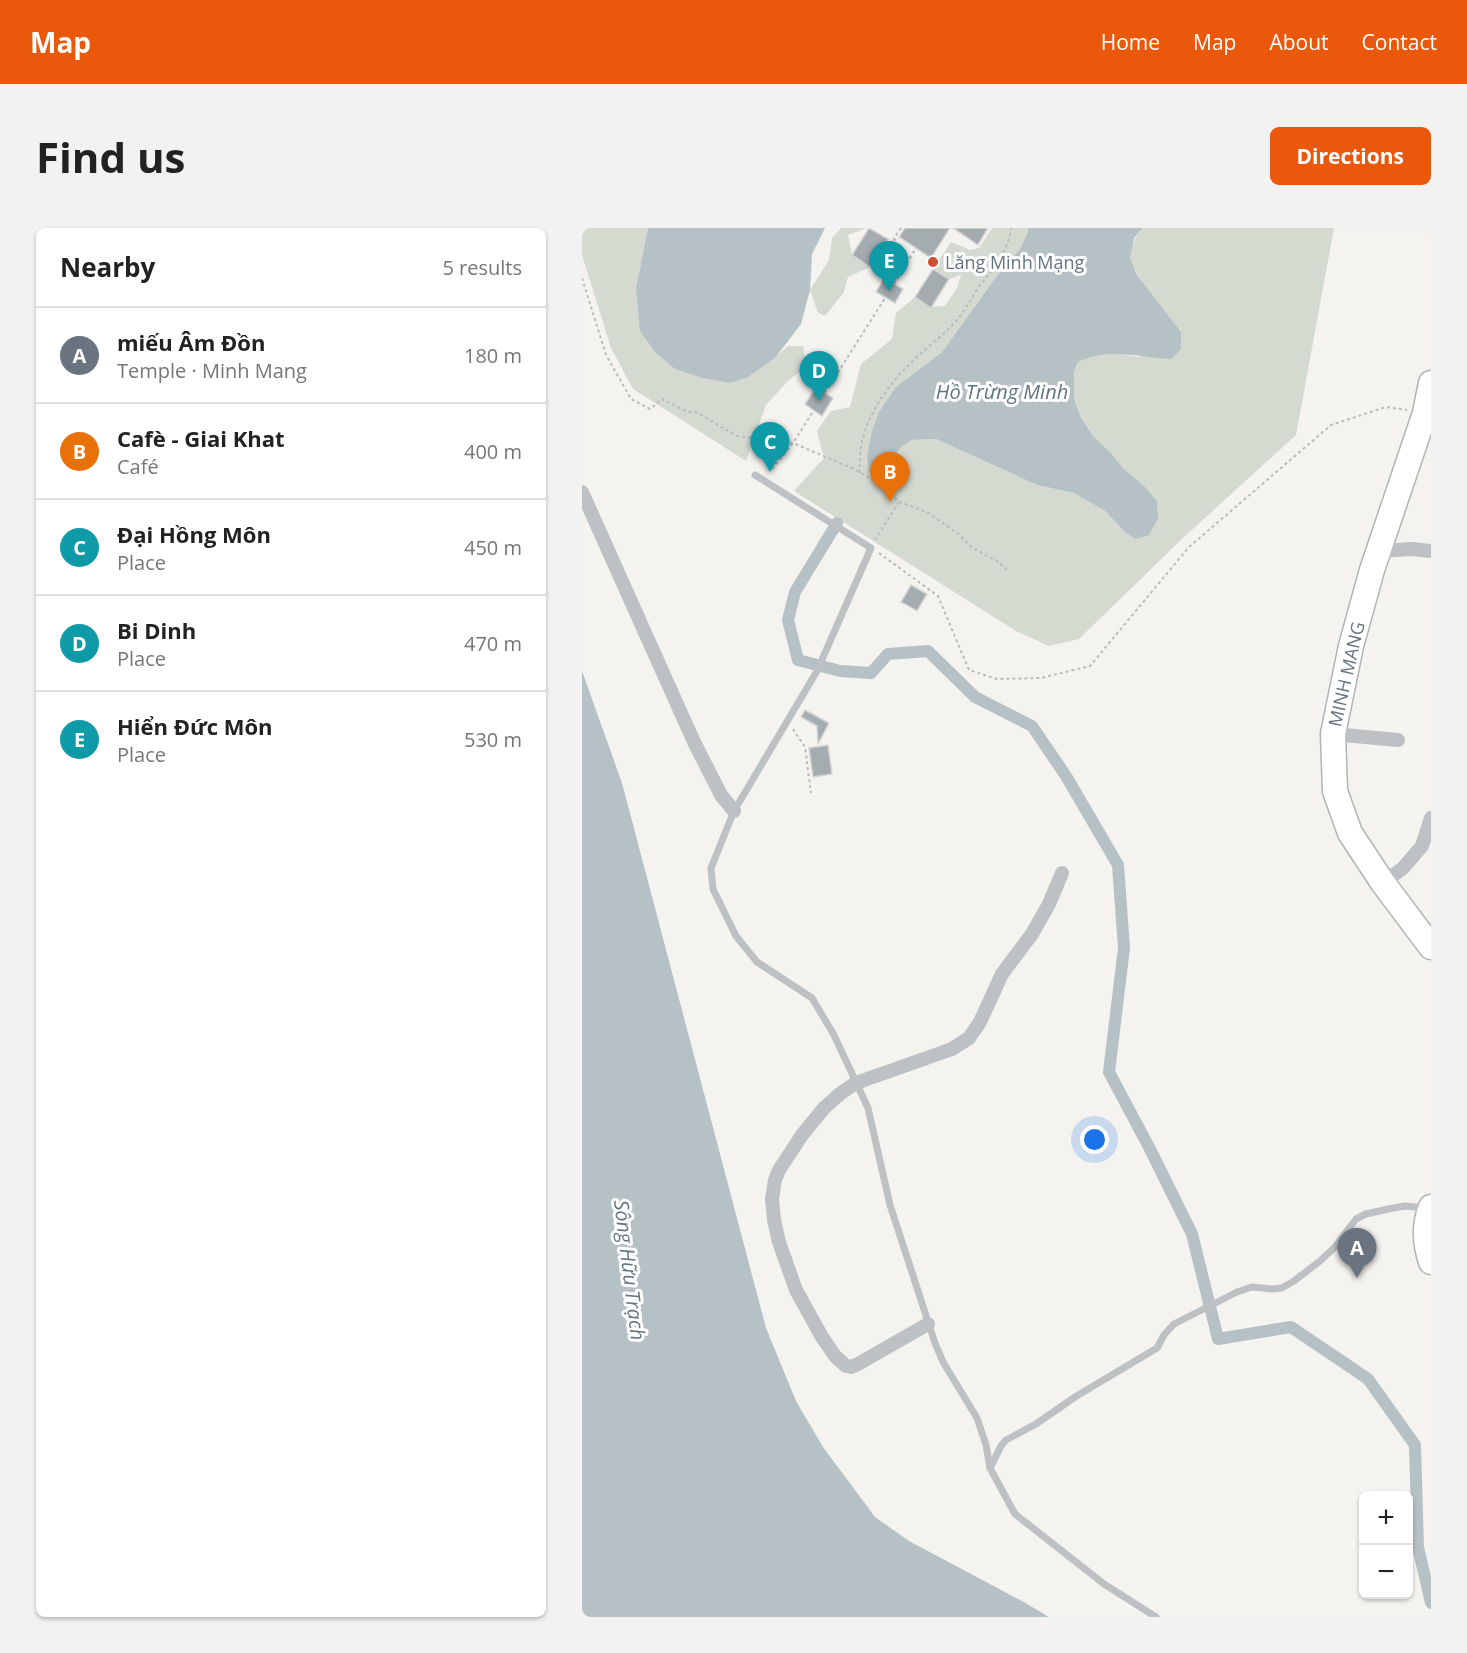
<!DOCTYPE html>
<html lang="en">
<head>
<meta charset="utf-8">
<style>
  body { margin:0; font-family:"Open Sans",sans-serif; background:#f2f2f2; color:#222 }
  .controls { position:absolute; right:18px; bottom:18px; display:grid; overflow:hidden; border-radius:9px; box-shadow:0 2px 4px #0004 }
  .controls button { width:54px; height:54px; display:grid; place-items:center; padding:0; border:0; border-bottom:2px solid #e0e0e0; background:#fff; color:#222; font:30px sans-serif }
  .you { position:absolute; left:513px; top:912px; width:21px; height:21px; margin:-15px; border:4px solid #fff; border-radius:50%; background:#1a73e8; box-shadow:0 0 0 9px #1a73e833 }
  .badge { display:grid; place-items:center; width:39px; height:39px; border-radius:50%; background:#ea580c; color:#fff; font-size:20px; font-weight:700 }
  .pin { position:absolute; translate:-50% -50px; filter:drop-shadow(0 2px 3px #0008) }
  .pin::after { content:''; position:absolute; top:32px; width:21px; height:18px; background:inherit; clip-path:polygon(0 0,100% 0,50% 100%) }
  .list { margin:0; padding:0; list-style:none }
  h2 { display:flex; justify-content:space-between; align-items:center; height:78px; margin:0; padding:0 24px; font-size:26px }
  h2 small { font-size:20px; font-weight:400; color:#767676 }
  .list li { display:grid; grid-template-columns:39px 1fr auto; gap:18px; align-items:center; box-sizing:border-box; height:96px; padding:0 24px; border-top:2px solid #e0e0e0 }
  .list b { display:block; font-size:22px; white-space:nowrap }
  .list p { margin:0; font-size:20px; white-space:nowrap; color:#767676 }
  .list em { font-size:20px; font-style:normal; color:#767676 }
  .map { position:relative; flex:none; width:849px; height:1389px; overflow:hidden; border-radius:9px }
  header { display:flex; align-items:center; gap:36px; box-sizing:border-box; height:84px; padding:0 30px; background:#ea580c; color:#fff }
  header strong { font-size:28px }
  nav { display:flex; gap:33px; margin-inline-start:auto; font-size:21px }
  .intro { display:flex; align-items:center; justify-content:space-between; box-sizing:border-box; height:144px; padding:0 36px }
  h1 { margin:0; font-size:42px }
  .button { padding:15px 27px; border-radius:9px; background:#ea580c; color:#fff; font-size:21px; font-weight:700 }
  main { display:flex; gap:36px; padding:0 36px }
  aside { flex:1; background:#fff; border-radius:9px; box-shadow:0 2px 4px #0004 }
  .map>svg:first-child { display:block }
  .green { fill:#d5dad1 }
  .water { fill:#b6c1c5 }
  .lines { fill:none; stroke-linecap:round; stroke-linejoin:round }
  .canal { stroke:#b6c1c5; stroke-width:12 }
  .building { fill:#a5acb0; stroke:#d5d5d3; stroke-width:1.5 }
  .highway-casing { stroke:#b0b4b6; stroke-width:27 }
  .path { stroke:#b9bbbd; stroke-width:2; stroke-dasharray:3 3; stroke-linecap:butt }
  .lane { stroke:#bdc1c4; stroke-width:7 }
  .street { stroke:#bdc1c4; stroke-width:14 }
  .highway { stroke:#fff; stroke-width:24 }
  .poi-dot { fill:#d34e30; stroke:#fff; stroke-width:2 }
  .labels { text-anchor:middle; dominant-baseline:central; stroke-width:6; stroke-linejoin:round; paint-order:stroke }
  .poi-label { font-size:18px; fill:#65747e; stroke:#fff; text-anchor:start }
  .street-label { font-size:18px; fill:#65747e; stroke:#fff }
  .water-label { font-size:20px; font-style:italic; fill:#61767c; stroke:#fff }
</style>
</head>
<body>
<header>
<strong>Map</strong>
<nav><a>Home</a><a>Map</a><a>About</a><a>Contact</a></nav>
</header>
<div class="intro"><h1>Find us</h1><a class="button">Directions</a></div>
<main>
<aside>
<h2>Nearby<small>5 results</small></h2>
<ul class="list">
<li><span class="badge" style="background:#6b7280">A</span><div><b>miếu Âm Đồn</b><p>Temple · Minh Mang</p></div><em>180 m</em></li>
<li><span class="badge" style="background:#e8710a">B</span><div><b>Cafè - Giai Khat</b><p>Café</p></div><em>400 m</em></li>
<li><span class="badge" style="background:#0f9aa8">C</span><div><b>Đại Hồng Môn</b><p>Place</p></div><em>450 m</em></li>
<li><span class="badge" style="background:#0f9aa8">D</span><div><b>Bi Dinh</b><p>Place</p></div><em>470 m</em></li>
<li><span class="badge" style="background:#0f9aa8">E</span><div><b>Hiển Đức Môn</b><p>Place</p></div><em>530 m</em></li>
</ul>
</aside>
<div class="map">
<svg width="849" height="1389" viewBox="0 0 849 1389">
  <rect width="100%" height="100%" fill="#f4f3f0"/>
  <g class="green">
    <polygon points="0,0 66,0 54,60 93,141 120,150 148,155 194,129 206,118 221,118 224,139 206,153 184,177 164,233 51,161 29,120 0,27"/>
    <polygon points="259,0 285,0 266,7 270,27 288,39 266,49 262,64 243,88 236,85 228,62 247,32 250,10"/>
    <path d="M410,0H445L446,3L438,21L414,49L360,124L314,159L302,242L319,219L330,212L354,211L455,257L492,265L523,283L544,305L562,258L542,241L529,225L511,208L499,188L492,171V144L496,134L511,127L531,125L558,129L599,104C588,89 550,46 548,30C547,18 554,8 561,0H752L714,207L602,309L497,411L467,418L434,403L212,263L242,230L235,203L249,183L268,179L279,136L310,111L314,85L333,69L349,79L363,78L375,60L379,47L367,51L351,41L369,14L388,22L397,20Z"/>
  </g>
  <g class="water">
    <polygon points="66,0 243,0 230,26 228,62 219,96 194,129 166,149 148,155 120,150 93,141 74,125 58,103 54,60"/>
    <path d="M445,0H561L552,10L548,30L555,47L599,104V121L589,131C556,129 526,119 496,134L492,144V171L499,189L511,208L529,225L542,241L562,258L575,273L576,291L567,307L554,311L544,305L523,283L492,265L455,257L354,211L330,212L319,219L302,242L297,247L292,248L287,244L285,228L290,203L297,184L314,159L360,124L414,49L438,21L446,3Z"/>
    <polygon points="0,443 40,555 184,1100 214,1173 241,1219 293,1289 327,1313 440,1373 467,1389 0,1389"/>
  </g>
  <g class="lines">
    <polyline class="canal" points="255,295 213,364 206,392 216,432 258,443 289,445 306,426 346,423 393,469 450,498 484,548 536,637 542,720 527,844 568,921 610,1006 636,1111 709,1099 786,1151 833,1217 836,1319 849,1375"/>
  </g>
  <g class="building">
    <polygon points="287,0 306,11 288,39 270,27"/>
    <polygon points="323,0 368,0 349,30 317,9"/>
    <polygon points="371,0 406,0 396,17"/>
    <polygon points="351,41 367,51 349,80 333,69"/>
    <polygon points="302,50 321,61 313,75 294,64"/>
    <polygon points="234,159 251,170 240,188 223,176"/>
    <polygon points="329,357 345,366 335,383 319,374"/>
    <polygon points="223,482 247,495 236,516 235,498 219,489"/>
    <polygon points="246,517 250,546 231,549 227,520"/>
  </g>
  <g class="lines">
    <defs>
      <g id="highway">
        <polyline points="849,155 843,185 790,342 769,418 751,506 753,563 768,605 801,655 849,719"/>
        <path d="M849,979C842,996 843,1016 849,1034"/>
      </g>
    </defs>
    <use href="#highway" class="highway-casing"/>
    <g class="path">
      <polyline points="319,0 312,10 324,37"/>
      <polyline points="0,50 24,127 49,171 68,181 80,171 106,184 114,184 155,208 211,215 272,241 301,258 317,274 293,312"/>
      <polyline points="312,56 334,20"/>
      <polyline points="243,165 303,70"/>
      <polyline points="190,241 211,215 232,182"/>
      <path d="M278,245C274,200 301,161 332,132C345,119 360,109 373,94C383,83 390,68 399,56C412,40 427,21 429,0"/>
      <polyline points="317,274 345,284 378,307 389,319 415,333 426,343"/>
      <polyline points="297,325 356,368 387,442 415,451 459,450 508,438 607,319 749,197 804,179 825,182"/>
      <polyline points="211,501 223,519 229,565"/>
    </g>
    <g class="lane">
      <polyline points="173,247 289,320 235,443 152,583 129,640 131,661 154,708 175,734 230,770 252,807 286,880 308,977 353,1115 361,1134 395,1190 404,1217 408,1240 433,1286 522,1356 574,1389"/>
      <polyline points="408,1240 419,1218 424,1212 454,1196 493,1169 575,1120 582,1107 592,1096 655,1064 670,1059 690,1061 700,1060 712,1053 738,1033 753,1019 774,991 784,986 811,980 823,978 844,980"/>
    </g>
    <g class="street">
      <polyline points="0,264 112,514 139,567 152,583"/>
      <polyline points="798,323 830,321 849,323"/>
      <polyline points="751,506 816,512"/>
      <polyline points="801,655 821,640 840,618 849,590"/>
      <polyline points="346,1096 276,1136 269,1139 264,1138 253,1128 240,1109 214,1062 197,1014 192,992 190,971 193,952 197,942 220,907 242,880 259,865 274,855 370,821 387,810 398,794 420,746 450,706 467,676 480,645"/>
    </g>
    <use href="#highway" class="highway"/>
  </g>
  <circle class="poi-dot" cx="351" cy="34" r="6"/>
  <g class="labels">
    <g class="poi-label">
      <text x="363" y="34">Lăng Minh Mạng</text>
    </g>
    <g class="street-label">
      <text transform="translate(764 446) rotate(-77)">MINH MANG</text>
    </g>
    <g class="water-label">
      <text x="420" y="163">Hồ Trừng Minh</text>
      <text transform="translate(48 1042) rotate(83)">Sông Hữu Trạch</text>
    </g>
  </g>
</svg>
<div class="controls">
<button>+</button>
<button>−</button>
</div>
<div class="you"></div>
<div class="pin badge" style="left:775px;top:1050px;background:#6b7280">A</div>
<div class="pin badge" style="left:308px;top:274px;background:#e8710a">B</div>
<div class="pin badge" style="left:188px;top:244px;background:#0f9aa8">C</div>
<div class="pin badge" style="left:237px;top:173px;background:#0f9aa8">D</div>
<div class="pin badge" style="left:307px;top:63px;background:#0f9aa8">E</div>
</div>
</main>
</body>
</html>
